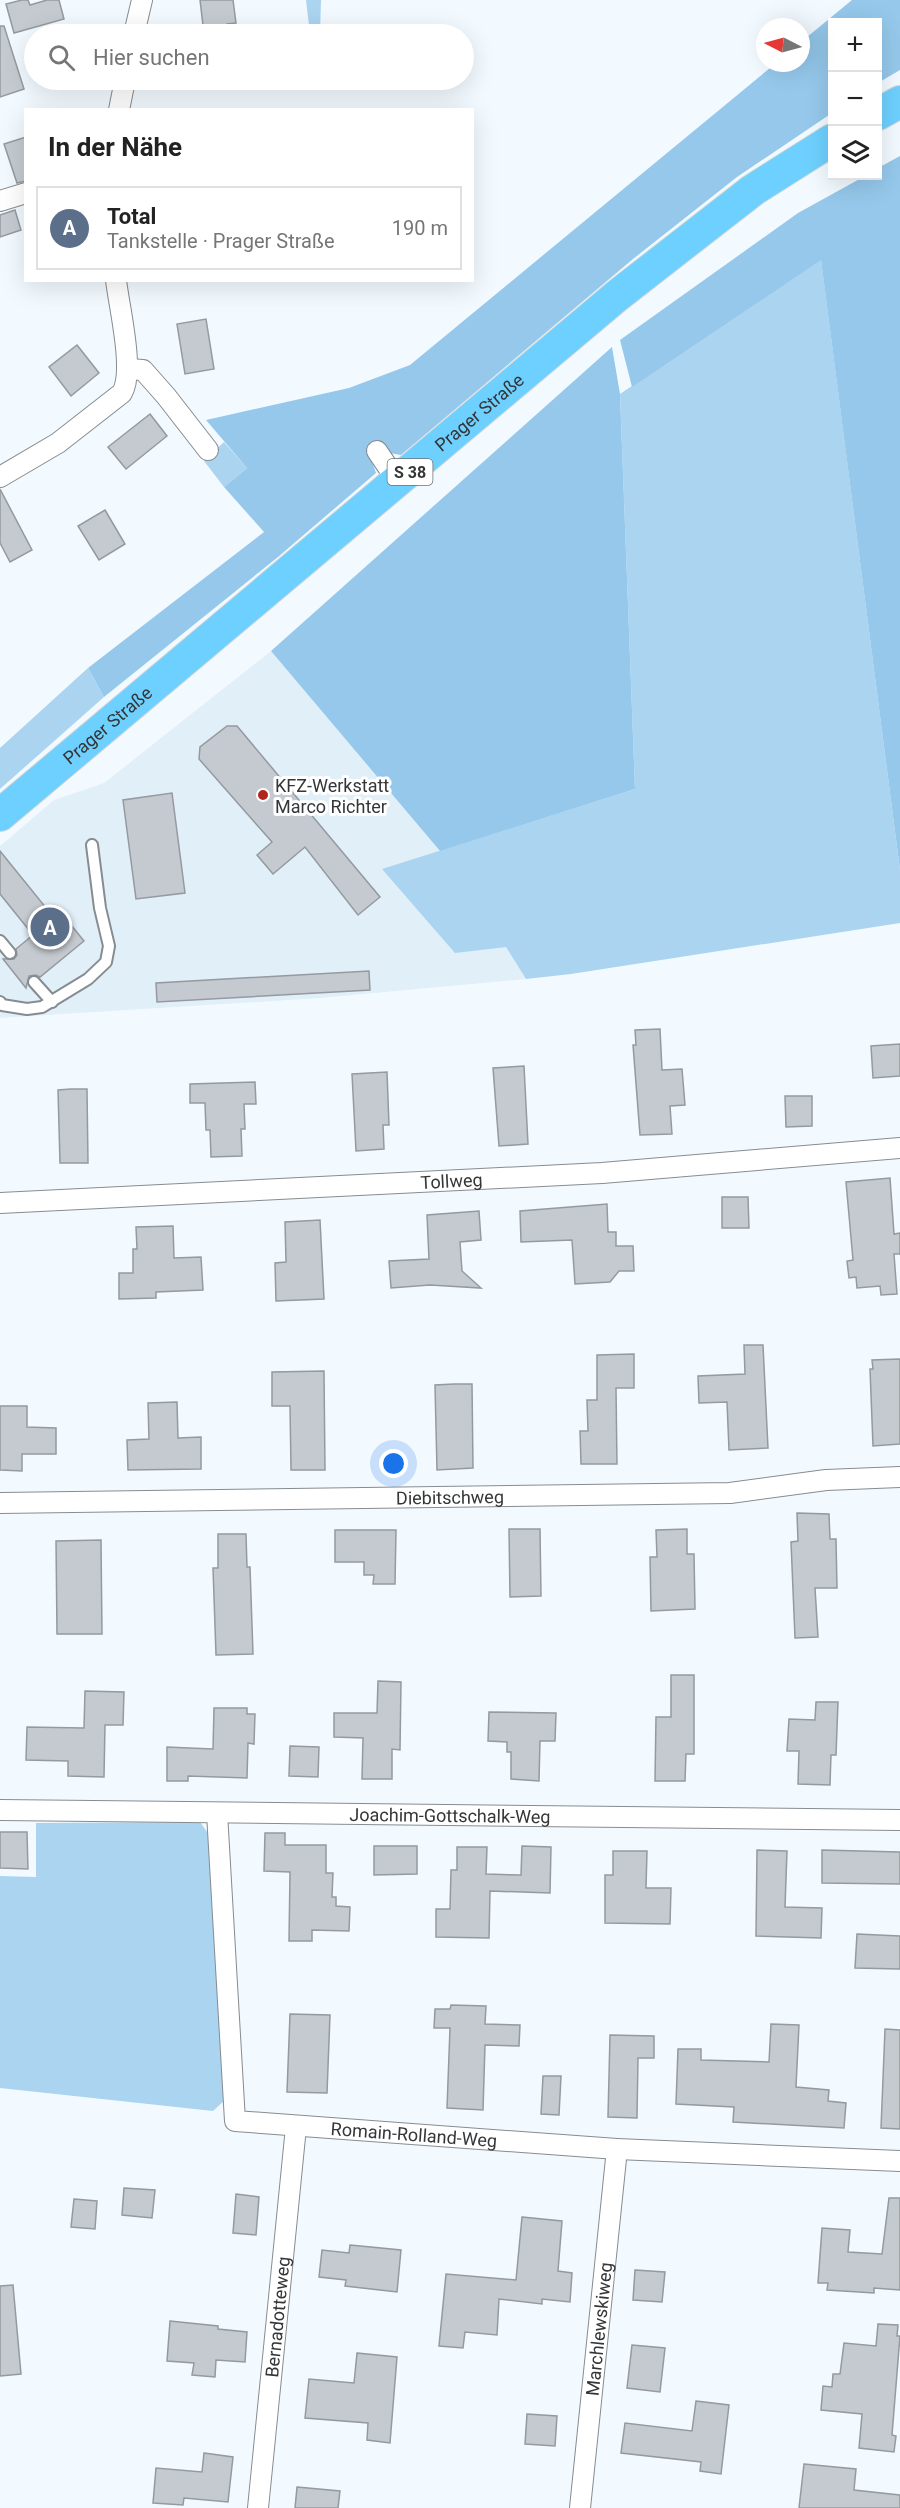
<!DOCTYPE html>
<html lang="de">
<head>
<meta charset="utf-8">
<style>
  body { margin:0; font-family:Roboto,sans-serif; background:#f2f2f2; color:#222 }
  .controls { position:absolute; right:18px; top:18px; display:grid; overflow:hidden; border-radius:0px; box-shadow:0 6px 24px #0002 }
  .controls button { width:54px; height:54px; display:grid; place-items:center; padding:0; border:0; border-bottom:2px solid #e0e0e0; background:#fff; color:#222; font:30px sans-serif }
  .compass { position:absolute; left:756px; top:18px; width:54px; height:54px; border-radius:50%; background:#fff; box-shadow:0 6px 24px #0002; rotate:276deg }
  .you { position:absolute; left:394px; top:1464px; width:21px; height:21px; margin:-15px; border:4px solid #fff; border-radius:50%; background:#1a73e8; box-shadow:0 0 0 9px #1a73e833 }
  .badge { display:grid; place-items:center; width:39px; height:39px; border-radius:50%; background:#0f766e; color:#fff; font-size:20px; font-weight:700 }
  .pin { position:absolute; translate:-50% -50%; border:3px solid #fff; box-shadow:0 2px 6px #0006 }
  .list { margin:0; padding:0; list-style:none }
  h2 { display:flex; justify-content:space-between; align-items:center; height:78px; margin:0; padding:0 24px; font-size:26px }
  h2 small { font-size:20px; font-weight:400; color:#767676 }
  .list li { display:grid; grid-template-columns:39px 1fr auto; gap:18px; align-items:center; box-sizing:border-box; height:84px; margin:0 12px 12px; padding:0 12px; border:2px solid #e0e0e0; border-radius:0px }
  .list b { display:block; font-size:22px; white-space:nowrap }
  .list p { margin:0; font-size:20px; white-space:nowrap; color:#767676 }
  .list em { font-size:20px; font-style:normal; color:#767676 }
  .icon { flex:none; width:33px; height:33px; fill:none; stroke:currentColor; stroke-width:2; stroke-linecap:round; stroke-linejoin:round }
  .map { position:relative; flex:none; width:900px; height:2508px; overflow:hidden }
  .search { position:absolute; background:#fff; box-shadow:0 6px 24px #0002; left:24px; top:24px; width:450px; height:66px; display:flex; align-items:center; gap:15px; box-sizing:border-box; padding:0 21px; border-radius:33px; color:#767676; font-size:22px }
  .panel { position:absolute; background:#fff; box-shadow:0 6px 24px #0002; left:24px; top:108px; width:450px; height:174px; border-radius:0px }
  .map>svg:first-child { display:block }
  .built { fill:#e1eff9 }
  .green { fill:#abd4f1 }
  .forest { fill:#95c8eb }
  .building { fill:#c4cacf; stroke:#949a9f; stroke-width:1.5 }
  .lines { fill:none; stroke-linecap:round; stroke-linejoin:round }
  .lane-casing { stroke:#868c90; stroke-width:14 }
  .street-casing { stroke:#868c90; stroke-width:22 }
  .primary-casing { stroke:#d6d7d7; stroke-width:34 }
  .lane { stroke:#fff; stroke-width:10 }
  .street { stroke:#fff; stroke-width:20 }
  .primary { stroke:#6ed0fe; stroke-width:32 }
  .poi-dot { fill:#b3241a; stroke:#fff; stroke-width:2 }
  .labels { text-anchor:middle; dominant-baseline:central; stroke-width:6; stroke-linejoin:round; paint-order:stroke }
  .shield { fill:#fff; stroke:#717274; stroke-width:1.5 }
  .shield-label { font-size:16px; font-weight:bold; fill:#343638 }
  .street-label { font-size:18px; fill:#343638; stroke:#fff }
  .poi-label { font-size:18px; fill:#343638; stroke:#fff; text-anchor:start }
</style>
</head>
<body>
<div class="map">
<svg width="900" height="2508" viewBox="0 0 900 2508">
  <rect width="100%" height="100%" fill="#f3faff"/>
  <polygon class="built" points="271,651 440,851 382,870 506,947 526,979 320,998 0,1018 0,846 54,800 104,783"/>
  <g class="green">
    <polygon points="306,0 321,0 320,34 310,34"/>
    <polygon points="821,259 900,870 900,923 571,974 526,979 506,947 455,953 382,869 635,789 620,394"/>
    <polygon points="224,442 247,468 224,487 204,461"/>
    <polygon points="88,668 104,697 0,789 0,748"/>
    <polygon points="200,1822 210,1836 225,2100 213,2111 0,2088 0,1876 36,1877 36,1823"/>
  </g>
  <g class="forest">
    <polygon points="852,0 900,0 900,70 878,83 878,22 832,22 832,113 737,177 633,259 401,455 389,453 370,456 376,473 278,557 104,697 88,668 264,532 224,487 247,468 206,420 349,388 410,365 776,63 801,63 801,42"/>
    <polygon points="900,156 900,870 821,260 632,387 620,340 798,213 865,176 878,176 878,168"/>
    <polygon points="612,347 620,394 635,789 440,851 271,651"/>
  </g>
  <g class="building">
    <polygon points="22,0 28,0 30,5 47,0 59,0 64,19 14,33 6,4"/>
    <polygon points="200,0 233,0 236,23 227,24 228,34 204,34"/>
    <polygon points="0,26 4,26 24,89 0,97"/>
    <polygon points="26,137 26,181 17,183 4,144"/>
    <polygon points="15,210 21,230 0,237 0,215"/>
    <polygon points="206,319 214,369 185,374 177,324"/>
    <polygon points="77,345 99,373 71,396 49,367"/>
    <polygon points="150,414 167,436 126,469 108,447"/>
    <polygon points="0,489 32,550 10,562 0,543"/>
    <polygon points="105,510 125,544 99,560 78,526"/>
    <polygon points="227,726 237,726 380,897 358,915 305,847 273,874 257,855 272,842 199,759 200,747"/>
    <polygon points="172,793 185,893 136,899 123,800"/>
    <polygon points="0,851 55,919 62,914 84,941 40,977 36,975 29,976 26,988 3,959 14,959 17,955 16,949 33,935 0,894"/>
    <polygon points="369,971 370,990 157,1002 156,983"/>
    <polygon points="660,1029 662,1070 682,1069 685,1105 670,1106 672,1134 640,1135 633,1045 636,1045 635,1030"/>
    <polygon points="900,1044 900,1076 873,1078 871,1046"/>
    <polygon points="524,1066 528,1144 499,1146 493,1068"/>
    <polygon points="387,1072 389,1125 383,1125 384,1149 356,1151 352,1074"/>
    <polygon points="255,1082 256,1104 244,1104 245,1129 241,1129 242,1156 211,1157 210,1130 206,1130 205,1103 190,1103 190,1084"/>
    <polygon points="71,1089 87,1089 88,1163 60,1163 58,1090"/>
    <polygon points="785,1096 812,1096 812,1126 786,1127"/>
    <polygon points="890,1178 894,1234 900,1233 900,1254 894,1254 897,1294 881,1295 880,1286 857,1288 856,1277 849,1278 847,1261 853,1260 846,1182"/>
    <polygon points="722,1197 748,1197 749,1228 722,1228"/>
    <polygon points="607,1204 608,1232 616,1232 616,1246 633,1246 634,1271 619,1271 610,1282 575,1284 572,1240 521,1242 520,1211"/>
    <polygon points="479,1211 481,1240 460,1242 462,1271 481,1288 430,1285 391,1288 389,1261 429,1259 427,1215"/>
    <polygon points="320,1220 324,1299 276,1301 275,1263 286,1262 285,1222"/>
    <polygon points="173,1226 174,1258 201,1257 203,1290 156,1292 156,1298 119,1299 119,1273 133,1273 133,1249 137,1249 136,1227"/>
    <polygon points="744,1345 763,1345 768,1448 729,1450 727,1402 699,1403 698,1376 745,1374"/>
    <polygon points="634,1354 634,1388 616,1388 617,1464 581,1464 580,1431 588,1431 587,1400 597,1400 597,1355"/>
    <polygon points="900,1359 900,1444 873,1446 870,1369 873,1369 872,1360"/>
    <polygon points="324,1371 325,1470 291,1470 290,1406 272,1406 272,1372"/>
    <polygon points="454,1384 472,1384 473,1468 437,1470 435,1385"/>
    <polygon points="177,1402 178,1438 201,1437 201,1469 128,1470 127,1440 149,1439 148,1403"/>
    <polygon points="0,1406 27,1406 27,1427 56,1428 56,1454 22,1454 22,1471 0,1470"/>
    <polygon points="797,1513 829,1514 830,1539 836,1539 837,1588 815,1588 818,1637 795,1638 791,1542 798,1541"/>
    <polygon points="509,1529 540,1529 541,1596 510,1597"/>
    <polygon points="687,1529 687,1554 694,1554 695,1609 651,1611 650,1557 657,1557 656,1530"/>
    <polygon points="335,1530 396,1530 395,1584 373,1584 374,1575 364,1575 364,1562 335,1562"/>
    <polygon points="218,1534 246,1534 247,1567 250,1567 253,1654 216,1655 213,1568 218,1568"/>
    <polygon points="101,1540 102,1634 57,1634 56,1541"/>
    <polygon points="671,1675 694,1675 694,1754 686,1754 685,1781 655,1781 656,1717 671,1717"/>
    <polygon points="378,1681 401,1682 400,1750 392,1749 392,1779 362,1779 363,1738 334,1737 334,1713 377,1713"/>
    <polygon points="85,1691 124,1692 123,1725 105,1725 104,1777 68,1776 68,1761 26,1760 27,1727 84,1728"/>
    <polygon points="816,1702 838,1702 836,1755 831,1755 830,1785 798,1784 799,1751 787,1751 789,1719 815,1720"/>
    <polygon points="214,1708 247,1708 247,1714 255,1714 254,1744 248,1743 247,1778 188,1776 188,1781 167,1781 167,1747 213,1749"/>
    <polygon points="489,1712 556,1713 555,1741 540,1741 539,1781 511,1779 511,1752 507,1752 507,1742 488,1741"/>
    <polygon points="290,1746 319,1747 318,1777 289,1776"/>
    <polygon points="0,1832 27,1832 28,1869 0,1868"/>
    <polygon points="265,1833 285,1833 285,1845 326,1845 326,1873 333,1873 332,1897 336,1897 336,1906 350,1907 349,1931 312,1930 312,1941 289,1941 290,1872 264,1871"/>
    <polygon points="374,1846 417,1846 417,1874 374,1875"/>
    <polygon points="522,1846 551,1847 550,1893 490,1891 489,1938 436,1937 436,1909 450,1909 451,1870 457,1870 457,1847 487,1847 486,1874 521,1875"/>
    <polygon points="757,1850 787,1851 785,1907 822,1908 821,1938 756,1936"/>
    <polygon points="822,1850 900,1852 900,1884 822,1883"/>
    <polygon points="613,1851 647,1851 646,1888 671,1888 670,1924 605,1923 605,1875 613,1875"/>
    <polygon points="857,1934 900,1936 900,1969 855,1968"/>
    <polygon points="451,2005 486,2006 485,2024 520,2025 519,2046 485,2045 483,2110 447,2108 450,2028 434,2028 435,2009 450,2009"/>
    <polygon points="290,2014 330,2015 327,2093 287,2092"/>
    <polygon points="771,2024 799,2025 796,2087 829,2090 828,2101 846,2103 844,2128 733,2122 734,2107 676,2104 678,2049 701,2049 701,2060 769,2062"/>
    <polygon points="885,2029 900,2030 900,2129 881,2128"/>
    <polygon points="610,2035 654,2036 654,2058 638,2058 637,2118 608,2117"/>
    <polygon points="543,2076 561,2076 559,2115 541,2114"/>
    <polygon points="124,2188 155,2190 152,2218 122,2215"/>
    <polygon points="236,2194 259,2197 256,2235 233,2233"/>
    <polygon points="889,2198 900,2198 900,2290 874,2288 874,2293 827,2290 828,2283 818,2283 822,2228 850,2230 848,2252 882,2254"/>
    <polygon points="74,2199 97,2201 95,2229 71,2227"/>
    <polygon points="522,2217 562,2221 558,2271 572,2273 570,2302 542,2299 542,2304 499,2299 497,2335 465,2332 463,2348 439,2346 446,2274 516,2280"/>
    <polygon points="350,2245 401,2250 397,2292 345,2286 346,2280 319,2277 322,2250 349,2253"/>
    <polygon points="635,2270 665,2272 662,2302 633,2300"/>
    <polygon points="13,2285 21,2374 0,2376 0,2286"/>
    <polygon points="170,2321 218,2326 218,2329 247,2332 245,2362 216,2360 215,2377 192,2375 194,2363 167,2361"/>
    <polygon points="878,2324 898,2325 897,2336 900,2336 892,2435 896,2436 894,2452 859,2448 862,2414 821,2410 823,2386 832,2387 833,2374 840,2374 844,2343 876,2346"/>
    <polygon points="632,2345 665,2348 660,2392 627,2388"/>
    <polygon points="357,2353 397,2357 390,2443 367,2440 368,2423 305,2418 309,2379 354,2383"/>
    <polygon points="696,2401 729,2405 721,2474 700,2471 701,2462 621,2453 625,2423 692,2431"/>
    <polygon points="527,2414 557,2416 555,2446 525,2444"/>
    <polygon points="204,2453 233,2457 228,2502 184,2498 183,2505 153,2503 156,2468 202,2472"/>
    <polygon points="804,2464 856,2469 854,2490 900,2495 900,2508 799,2508"/>
    <polygon points="297,2487 340,2491 338,2508 295,2508"/>
  </g>
  <g class="lines">
    <defs>
      <g id="lane">
        <polyline points="0,941 10,953"/>
        <polyline points="34,982 52,1002"/>
        <polyline points="0,1002 2,1005 27,1009 42,1007 88,979 106,962 109,946 100,908 92,845"/>
      </g>
      <g id="street">
        <polyline points="134,34 142,0"/>
        <polyline points="119,110 125,80"/>
        <polyline points="0,201 26,193"/>
        <polyline points="128,369 143,370 166,396 208,450"/>
        <polyline points="377,451 398,482"/>
        <path d="M0,477L58,443L122,393C135,371 119,307 116,280"/>
        <path id="s1" d="M0,1203L602,1173L900,1148"/>
        <path id="s2" d="M0,1503L730,1493L826,1480L900,1477"/>
        <path id="s3" d="M0,1810L900,1820"/>
        <path id="s4" d="M217,1813L235,2121L617,2149L900,2161"/>
        <path id="s5" d="M258,2508L296,2127"/>
        <path id="s6" d="M580,2508L617,2149"/>
      </g>
      <g id="primary">
        <polyline points="878,114 900,102"/>
        <path id="s7" d="M0,815L618,295L753,190L832,140"/>
      </g>
    </defs>
    <use href="#lane" class="lane-casing"/>
    <use href="#street" class="street-casing"/>
    <use href="#primary" class="primary-casing"/>
    <use href="#lane" class="lane"/>
    <use href="#street" class="street"/>
    <use href="#primary" class="primary"/>
  </g>
  <circle class="poi-dot" cx="263" cy="795" r="6"/>
  <g class="labels">
    <rect class="shield" x="387.5" y="459" width="45" height="26" rx="4.5"/>
    <g class="shield-label">
      <text x="410" y="472">S 38</text>
    </g>
    <g class="street-label">
      <text stroke="none"><textPath href="#s7" startOffset="626">Prager Straße</textPath></text>
      <text stroke="none"><textPath href="#s7" startOffset="140">Prager Straße</textPath></text>
      <text stroke="none"><textPath href="#s1" startOffset="452">Tollweg</textPath></text>
      <text stroke="none"><textPath href="#s2" startOffset="450">Diebitschweg</textPath></text>
      <text stroke="none"><textPath href="#s3" startOffset="450">Joachim-Gottschalk-Weg</textPath></text>
      <text stroke="none"><textPath href="#s4" startOffset="488">Romain-Rolland-Weg</textPath></text>
      <text stroke="none"><textPath href="#s5" startOffset="192">Bernadotteweg</textPath></text>
      <text stroke="none"><textPath href="#s6" startOffset="180">Marchlewskiweg</textPath></text>
    </g>
    <g class="poi-label">
      <text x="275" y="785">KFZ-Werkstatt<tspan x="275" dy="21">Marco Richter</tspan></text>
    </g>
  </g>
</svg>
<div class="controls">
<button>+</button>
<button>−</button>
<button><svg class="icon" aria-label="layers" viewBox="0 0 24 24"><path d="M12 4l9 5-9 5-9-5zM3 14l9 5 9-5"/></svg></button>
</div>
<svg class="compass" viewBox="-18 -18 36 36"><path d="M0-13l5 13h-10z" fill="#e53935"/><path d="M0 13l5-13h-10z" fill="#767676"/></svg>
<div class="you"></div>
<div class="pin badge" style="left:50px;top:927px;background:#5c6f8a">A</div>
<div class="search"><svg class="icon" aria-label="search" viewBox="0 0 24 24"><circle cx="10" cy="10" r="6"/><path d="M15 15l6 6"/></svg>Hier suchen</div>
<section class="panel">
<h2>In der Nähe<small></small></h2>
<ul class="list">
<li><span class="badge" style="background:#5c6f8a">A</span><div><b>Total</b><p>Tankstelle · Prager Straße</p></div><em>190 m</em></li>
</ul>
</section>
</div>
</body>
</html>
